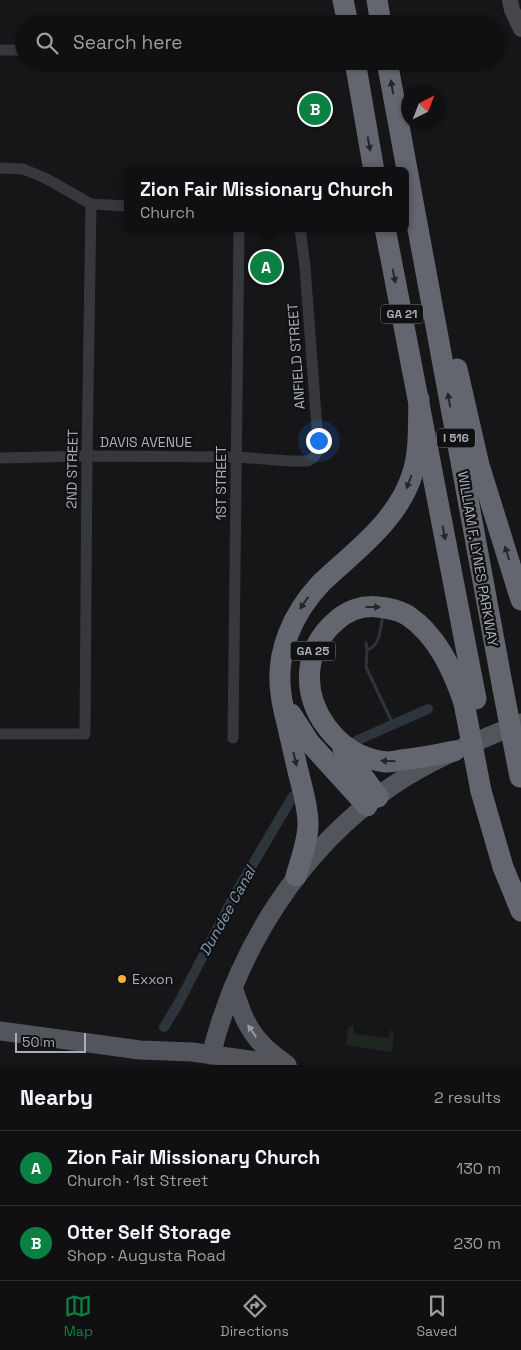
<!DOCTYPE html>
<html lang="en">
<head>
<meta charset="utf-8">
<style>
  body { margin:0; font-family:"Space Grotesk",sans-serif; background:#19191b; color:#f1f3f6 }
  .compass { position:absolute; left:401px; top:85px; width:45px; height:45px; border-radius:50%; background:#101012; box-shadow:0 1px 4px #0004; rotate:42deg }
  .scale { position:absolute; left:15px; bottom:12px; width:71px; box-sizing:border-box; padding-left:5px; border:2px solid #a8adb8; border-top:0; font-size:14px; line-height:18px; white-space:nowrap; color:#a8adb8; -webkit-text-stroke:4px #111113; paint-order:stroke }
  .you { position:absolute; left:318px; top:440px; width:18px; height:18px; margin:-12px; border:4px solid #fff; border-radius:50%; background:#1a73e8; box-shadow:0 0 0 8px #1a73e833 }
  .badge { display:grid; place-items:center; width:32px; height:32px; border-radius:50%; background:#0b8043; color:#fff; font-size:16px; font-weight:700 }
  .pin { position:absolute; translate:-50% -50%; border:2px solid #fff; box-shadow:0 1px 5px #0006 }
  .popup { position:absolute; left:124px; top:167px; width:285px; height:65px; box-sizing:border-box; display:grid; place-content:center; border-radius:8px; background:#101012; filter:drop-shadow(0 1px 4px #0005); font-size:16px; white-space:nowrap; color:#9c9d9f }
  .popup b { font-size:19px; color:#f1f3f6 }
  .popup::after { content:''; position:absolute; left:50%; top:100%; margin-left:-10px; border:10px solid transparent; border-top-color:#101012 }
  .list { margin:0; padding:0; list-style:none }
  h2 { display:flex; justify-content:space-between; align-items:center; height:65px; margin:0; padding:0 20px; font-size:21px }
  h2 small { font-size:16px; font-weight:400; color:#9c9d9f }
  .list li { display:grid; grid-template-columns:32px 1fr auto; gap:15px; align-items:center; box-sizing:border-box; height:75px; padding:0 20px; border-top:1px solid #303032 }
  .list b { display:block; font-size:19px; white-space:nowrap }
  .list p { margin:0; font-size:16px; white-space:nowrap; color:#9c9d9f }
  .list em { font-size:16px; font-style:normal; color:#9c9d9f }
  .icon { flex:none; width:28px; height:28px; fill:none; stroke:currentColor; stroke-width:2; stroke-linecap:round; stroke-linejoin:round }
  .map { position:relative; flex:none; width:521px; height:1065px; overflow:hidden }
  .search { position:absolute; background:#101012; box-shadow:0 1px 4px #0004; left:15px; right:15px; top:15px; height:55px; display:flex; align-items:center; gap:12px; box-sizing:border-box; padding:0 18px; border-radius:28px; color:#9c9d9f; font-size:19px }
  .sheet { height:215px; background:#101012 }
  nav { display:flex; justify-content:space-around; align-items:center; box-sizing:border-box; height:70px; border-top:1px solid #303032; background:#101012; font-size:14px; color:#9c9d9f }
  nav a { display:grid; justify-items:center; gap:2px }
  nav .on { color:#0b8043 }
  .map>svg:first-child { display:block }
  .green { fill:#1e261f }
  .lines { fill:none; stroke-linecap:round; stroke-linejoin:round }
  .stream { stroke:#2c353c; stroke-width:3 }
  .canal { stroke:#2c353c; stroke-width:10 }
  .street { stroke:#37383d; stroke-width:11 }
  .secondary { stroke:#45474d; stroke-width:16 }
  .primary { stroke:#53555c; stroke-width:19 }
  .highway { stroke:#63666e; stroke-width:21 }
  .highway-bridge { stroke:#63666e; stroke-width:21 }
  .oneway { fill:#26262a }
  .oneway2 { fill:#979ba6 }
  .poi-dot { fill:#f2b134; stroke:#111113; stroke-width:2 }
  .labels { text-anchor:middle; dominant-baseline:central; stroke-width:4.5; stroke-linejoin:round; paint-order:stroke }
  .shield { fill:#111113; stroke:#7b7e86; stroke-width:1 }
  .shield-label { font-size:12px; font-weight:bold; fill:#a8adb8 }
  .street-label { font-size:14px; fill:#a8adb8; stroke:#111113 }
  .poi-label { font-size:14px; fill:#a8adb8; stroke:#111113; text-anchor:start }
  .water-label { font-size:15px; font-style:italic; fill:#7f9bb3; stroke:#111113 }
</style>
</head>
<body>
<div class="map">
<svg width="521" height="1065" viewBox="0 0 521 1065">
  <rect width="100%" height="100%" fill="#161618"/>
  <polygon class="green" points="351,1025 354,1026 354,1034 389,1038 390,1030 392,1031 394,1034 392,1052 346,1045 348,1028"/>
  <g class="lines">
    <g class="stream">
      <polyline points="366,643 367,651 366,667 393,724"/>
      <path d="M367,650C381,646 380,628 383,615"/>
    </g>
    <g class="canal">
      <polyline points="353,744 358,740 428,709"/>
      <polyline points="164,1027 177,1006 234,896 293,796"/>
    </g>
    <g class="street">
      <polyline points="0,50 24,50"/>
      <polyline points="0,168 23,169 45,178 91,204 127,206"/>
      <polyline points="0,458 87,456 237,457 290,461 308,461 313,458 318,451 318,442 305,267 300,228"/>
      <polyline points="0,734 85,734 87,456 91,204"/>
      <polyline points="233,738 239,228"/>
    </g>
    <polyline class="secondary" points="510,0 512,10 521,29"/>
    <g class="primary">
      <path d="M233,987C240,1008 246,1028 262,1044C269,1052 278,1058 287,1065"/>
      <polyline points="0,1031 140,1050 192,1052 287,1065"/>
      <path d="M211,1055C238,948 300,849 392,786C431,759 477,741 521,723"/>
    </g>
    <g class="highway">
      <polyline points="343,0 348,24"/>
      <polyline points="377,0 381,24"/>
      <polyline points="355,61 374,171"/>
      <polyline points="387,61 503,689"/>
      <polyline points="385,228 476,699"/>
      <polyline points="457,369 479,465 521,600"/>
      <polyline points="291,714 309,742 367,806"/>
      <polyline points="343,749 378,797"/>
      <path d="M454,751C436,755 419,758 401,760C396,761 391,762 386,762C361,759 341,747 326,726C302,693 303,649 336,621C347,611 362,605 378,607C388,608 398,610 407,615C437,635 453,670 464,703"/>
      <polyline points="481,791 503,867 521,911"/>
      <path d="M296,876C301,859 308,841 308,824C308,806 302,788 298,771C294,754 290,737 286,719C284,711 282,702 281,694C275,652 293,613 321,583C356,550 399,520 413,472C420,449 418,423 419,399"/>
    </g>
    <g class="highway-bridge">
      <polyline points="503,689 520,777"/>
      <polyline points="464,703 481,791"/>
    </g>
  </g>
  <defs><path id="oneway-solid" d="M-6-.8H1V-3.2L6.5 0L1 3.2V.8H-6Z" transform="scale(1.25)"/></defs>
  <g class="oneway">
    <use href="#oneway-solid" transform="translate(392 87) rotate(-100)"/>
    <use href="#oneway-solid" transform="translate(369 144) rotate(80)"/>
    <use href="#oneway-solid" transform="translate(394 276) rotate(79)"/>
    <use href="#oneway-solid" transform="translate(449 400) rotate(-100)"/>
    <use href="#oneway-solid" transform="translate(409 482) rotate(111)"/>
    <use href="#oneway-solid" transform="translate(444 533) rotate(79)"/>
    <use href="#oneway-solid" transform="translate(507 553) rotate(-107)"/>
    <use href="#oneway-solid" transform="translate(304 603) rotate(125)"/>
    <use href="#oneway-solid" transform="translate(373 607)"/>
    <use href="#oneway-solid" transform="translate(295 759) rotate(77)"/>
    <use href="#oneway-solid" transform="translate(388 761) rotate(-179)"/>
  </g>
  <use class="oneway2" href="#oneway-solid" transform="translate(252 1031) rotate(-124)"/>
  <circle class="poi-dot" cx="122" cy="979" r="5"/>
  <g class="labels">
    <g class="shield">
      <rect x="381" y="304.5" width="42" height="19" rx="4"/>
      <rect x="437" y="428.5" width="38" height="19" rx="4"/>
      <rect x="290.5" y="641.5" width="45" height="19" rx="4"/>
    </g>
    <g class="shield-label">
      <text x="402" y="314">GA 21</text>
      <text x="456" y="438">I 516</text>
      <text x="313" y="651">GA 25</text>
    </g>
    <g class="street-label">
      <text transform="translate(296 356) rotate(-94)">ANFIELD STREET</text>
      <text x="146" y="442">DAVIS AVENUE</text>
      <text transform="translate(72 469) rotate(-89)">2ND STREET</text>
      <text transform="translate(221 483) rotate(-90)">1ST STREET</text>
      <text transform="translate(478 559) rotate(80)">WILLIAM F. LYNES PARKWAY</text>
    </g>
    <g class="poi-label">
      <text x="132" y="979">Exxon</text>
    </g>
    <g class="water-label">
      <text transform="translate(227 911) rotate(-61)">Dundee Canal</text>
    </g>
  </g>
</svg>
<svg class="compass" viewBox="-18 -18 36 36"><path d="M0-13l5 13h-10z" fill="#e53935"/><path d="M0 13l5-13h-10z" fill="#9c9d9f"/></svg>
<div class="scale">50 m</div>
<div class="you"></div>
<div class="pin badge" style="left:266px;top:267px">A</div>
<div class="popup"><b>Zion Fair Missionary Church</b>Church</div>
<div class="pin badge" style="left:315px;top:109px">B</div>
<div class="search"><svg class="icon" aria-label="search" viewBox="0 0 24 24"><circle cx="10" cy="10" r="6"/><path d="M15 15l6 6"/></svg>Search here</div>
</div>
<section class="sheet">
<h2>Nearby<small>2 results</small></h2>
<ul class="list">
<li><span class="badge">A</span><div><b>Zion Fair Missionary Church</b><p>Church · 1st Street</p></div><em>130 m</em></li>
<li><span class="badge">B</span><div><b>Otter Self Storage</b><p>Shop · Augusta Road</p></div><em>230 m</em></li>
</ul>
</section>
<nav>
<a class="on"><svg class="icon" aria-label="map" viewBox="0 0 24 24"><path d="M3 6l6-2 6 2 6-2v14l-6 2-6-2-6 2zM9 4v14M15 6v14"/></svg>Map</a>
<a><svg class="icon" aria-label="directions" viewBox="0 0 24 24"><path d="M12 3l9 9-9 9-9-9zM9 14v-3h6M13 9l2 2-2 2"/></svg>Directions</a>
<a><svg class="icon" aria-label="saved" viewBox="0 0 24 24"><path d="M7 4h10v16l-5-4-5 4z"/></svg>Saved</a>
</nav>
</body>
</html>
